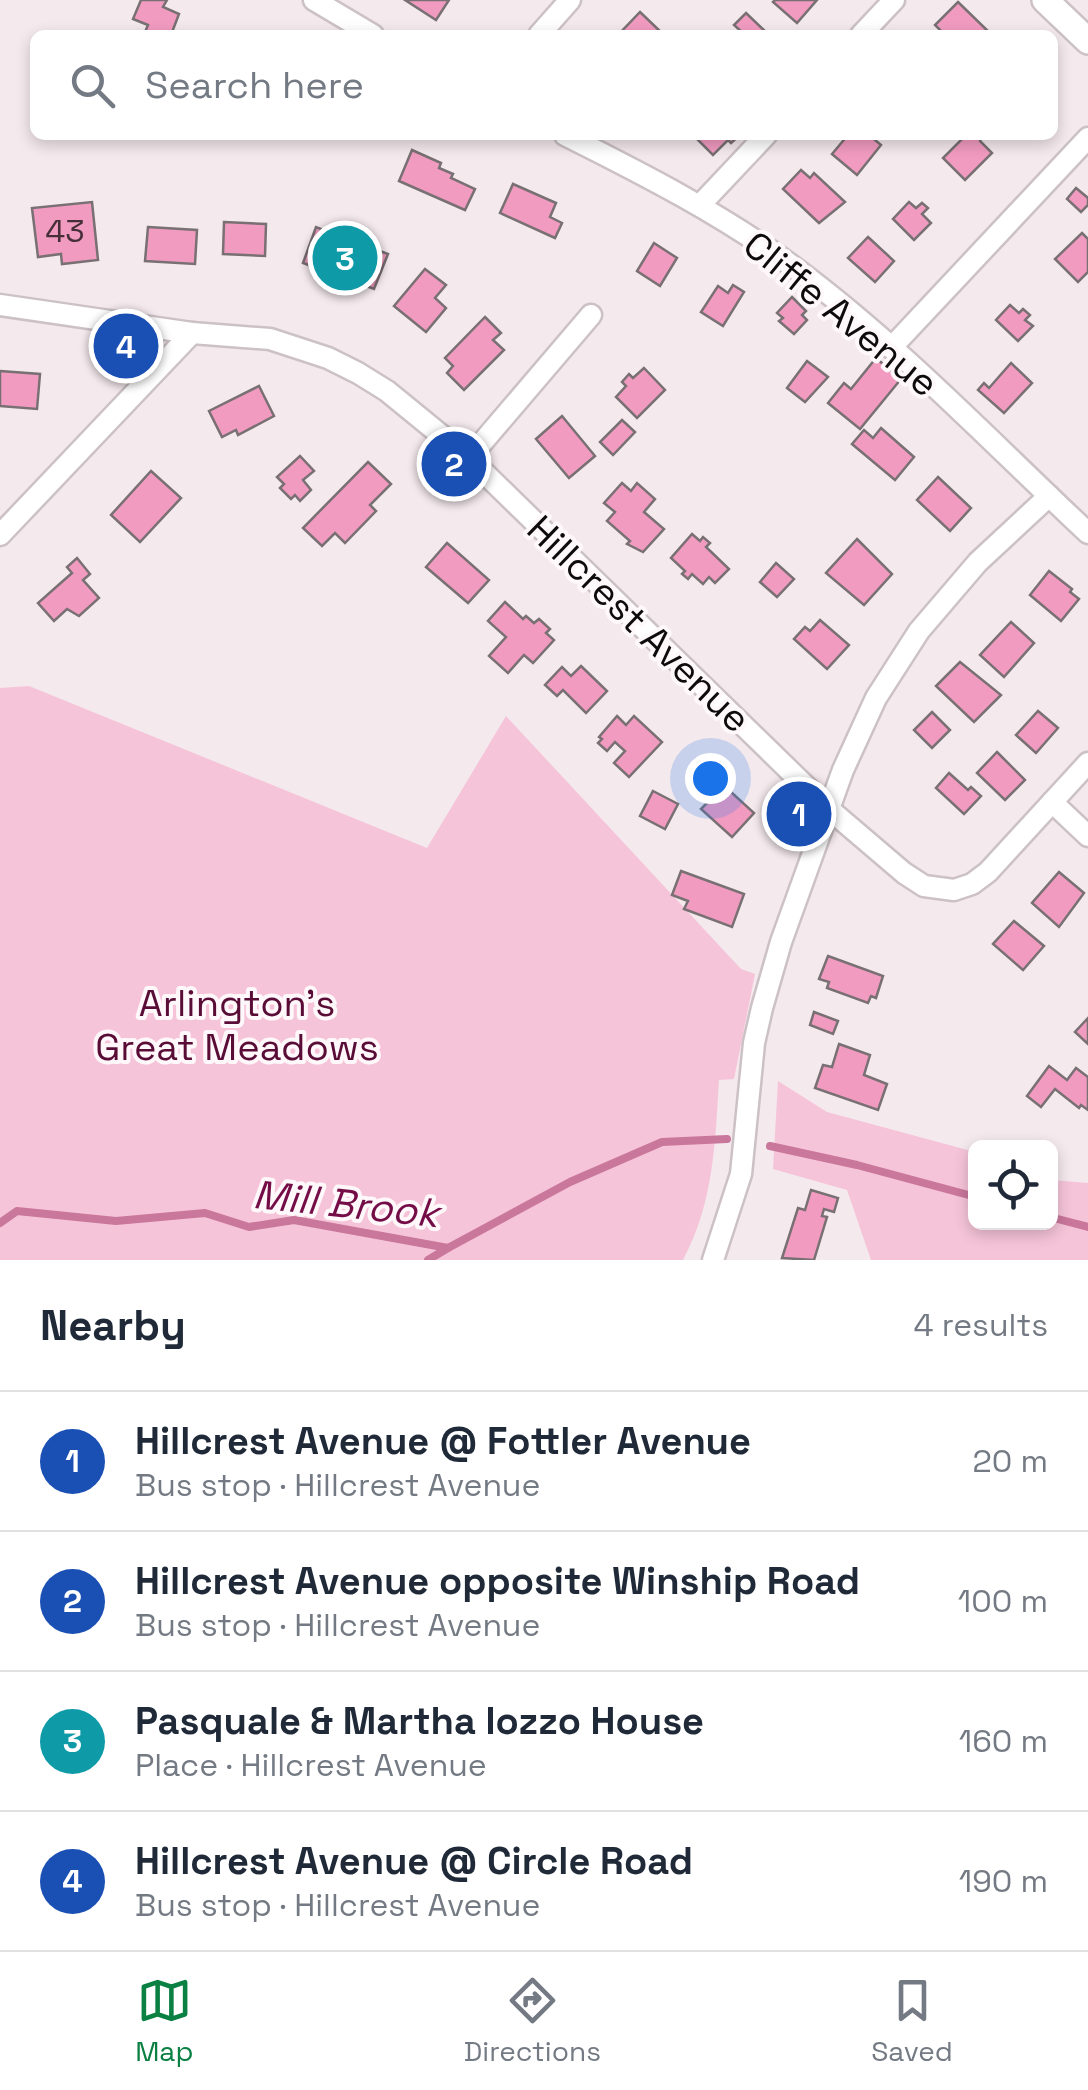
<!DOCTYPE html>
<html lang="en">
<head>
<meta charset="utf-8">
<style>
  body { margin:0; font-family:"Space Grotesk",sans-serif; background:#f6f6f7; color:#1f2937 }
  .controls { position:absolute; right:30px; bottom:30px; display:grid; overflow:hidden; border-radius:15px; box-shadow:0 5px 15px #0003 }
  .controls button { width:90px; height:90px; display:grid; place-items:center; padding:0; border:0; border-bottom:2px solid #e0e1e3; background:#fff; color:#1f2937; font:50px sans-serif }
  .you { position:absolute; left:710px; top:778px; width:35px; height:35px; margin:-25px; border:8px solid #fff; border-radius:50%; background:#1a73e8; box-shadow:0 0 0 15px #1a73e833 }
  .badge { display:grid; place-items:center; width:65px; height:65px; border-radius:50%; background:#0b8043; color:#fff; font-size:32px; font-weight:700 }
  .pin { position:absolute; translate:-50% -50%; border:5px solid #fff; box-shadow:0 2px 10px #0006 }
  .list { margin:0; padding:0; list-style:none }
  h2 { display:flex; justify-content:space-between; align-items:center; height:130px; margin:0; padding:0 40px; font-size:42px }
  h2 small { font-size:32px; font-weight:400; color:#747a83 }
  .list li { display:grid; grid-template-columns:65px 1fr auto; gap:30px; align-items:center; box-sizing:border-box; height:140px; padding:0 40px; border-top:2px solid #e0e1e3 }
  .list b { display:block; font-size:38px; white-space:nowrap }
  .list p { margin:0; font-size:32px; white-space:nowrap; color:#747a83 }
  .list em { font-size:32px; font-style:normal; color:#747a83 }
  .icon { flex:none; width:55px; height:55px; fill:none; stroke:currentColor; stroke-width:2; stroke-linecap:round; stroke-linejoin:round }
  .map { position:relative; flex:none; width:1088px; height:1260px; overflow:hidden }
  .search { position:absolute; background:#fff; box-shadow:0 5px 15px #0003; left:30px; right:30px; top:30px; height:110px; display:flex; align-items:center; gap:25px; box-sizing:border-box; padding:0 35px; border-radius:15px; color:#747a83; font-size:38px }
  .sheet { height:690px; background:#fff }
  nav { display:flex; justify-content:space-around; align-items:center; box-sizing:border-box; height:140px; border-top:2px solid #e0e1e3; background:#fff; font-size:28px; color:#747a83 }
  nav a { display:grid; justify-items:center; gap:5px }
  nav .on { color:#0b8043 }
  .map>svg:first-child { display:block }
  .park { fill:#f6c4d8 }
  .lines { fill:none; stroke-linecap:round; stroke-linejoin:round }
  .stream { stroke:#ca779c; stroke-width:8 }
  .building { fill:#f29bc1; stroke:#797073; stroke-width:2.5 }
  .minor-casing { stroke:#ccc1c5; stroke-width:25 }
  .tertiary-casing { stroke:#ccc1c5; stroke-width:30 }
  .minor { stroke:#fff; stroke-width:20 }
  .tertiary { stroke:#fff; stroke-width:25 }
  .labels { text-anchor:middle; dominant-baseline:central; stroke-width:8; stroke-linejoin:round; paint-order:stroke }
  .number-label { font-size:32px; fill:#472f39 }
  .street-label { font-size:38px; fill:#0e0b0c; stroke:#fff8fa }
  .park-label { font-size:38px; fill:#580c36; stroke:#fff8fa }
  .water-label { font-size:40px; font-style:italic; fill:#740d47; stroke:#fff8fa }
</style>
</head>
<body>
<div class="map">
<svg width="1088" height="1260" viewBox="0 0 1088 1260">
  <rect width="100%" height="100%" fill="#f4e9ed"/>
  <g class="park">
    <path d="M29,686L427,848L506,716L741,969L755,974L734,1079L719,1080C715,1143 714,1202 683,1260H0V688Z"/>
    <polygon points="778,1081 827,1112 975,1152 976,1222 1050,1222 1051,1180 1088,1183 1088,1260 871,1260 847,1190 773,1169"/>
  </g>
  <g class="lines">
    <g class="stream">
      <polyline points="770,1146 857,1165 976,1197"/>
      <polyline points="1050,1217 1088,1227"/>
      <polyline points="0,1223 17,1211 116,1221 205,1213 249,1227 294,1220 448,1248 570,1182 662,1142 727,1139"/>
      <polyline points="428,1260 448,1248"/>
    </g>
  </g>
  <g class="building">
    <polygon points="141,0 167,0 163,7 179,14 171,35 153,35 145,32 148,25 133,19"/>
    <polygon points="405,0 449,0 436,20"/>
    <polygon points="775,0 817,0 797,23 773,2"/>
    <polygon points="958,2 992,35 945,35 935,25"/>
    <polygon points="640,12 664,35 618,35"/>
    <polygon points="746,13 769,35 745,35 734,25"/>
    <polygon points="699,135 740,135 731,143 728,140 713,155 696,138"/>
    <polygon points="848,135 869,135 881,145 857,175 832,154"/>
    <polygon points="966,135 983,135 980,141 992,153 965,180 943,158"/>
    <polygon points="412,150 441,163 439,168 453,174 451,178 475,189 465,210 399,181"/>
    <polygon points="801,170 810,178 814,173 845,202 819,223 783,189"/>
    <polygon points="513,184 556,203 550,217 562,223 555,238 500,213"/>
    <polygon points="1076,188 1088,198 1088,205 1081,212 1067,199"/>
    <polygon points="92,202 98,260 62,264 61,254 38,257 32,208"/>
    <polygon points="909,202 916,208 922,203 928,208 922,214 931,223 914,240 893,219"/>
    <polygon points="224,222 266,224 265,256 223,254"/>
    <polygon points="351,223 365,228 359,243 388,254 374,289 334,274 332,279 323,276 325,271 303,263 316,227 345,238"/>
    <polygon points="148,227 197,230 195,264 145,261"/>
    <polygon points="1082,233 1088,239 1088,272 1078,282 1055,259"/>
    <polygon points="868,237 894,261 875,282 848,258"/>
    <polygon points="654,243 677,258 660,286 637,271"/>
    <polygon points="425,269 446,285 435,298 446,308 426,332 394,306"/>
    <polygon points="733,285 744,292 723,326 701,312 718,286 728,293"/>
    <polygon points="792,297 806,311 802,315 807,320 794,334 779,321 783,318 777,313"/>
    <polygon points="1010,305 1019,313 1023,309 1030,315 1025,320 1033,326 1018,341 996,320"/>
    <polygon points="485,317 501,333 493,340 504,350 464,390 447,373 453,366 445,358"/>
    <polygon points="876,358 901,379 860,429 828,403 844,383 851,389"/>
    <polygon points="807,361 828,377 805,402 787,388"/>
    <polygon points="1011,363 1032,383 1004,413 978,390 984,383 989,388"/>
    <polygon points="644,368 665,390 637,418 616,397 626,386 622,382 629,374 633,378"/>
    <polygon points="0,371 40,374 37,409 0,406"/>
    <polygon points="259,386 274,416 238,435 236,430 222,437 209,411"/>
    <polygon points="562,416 595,456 569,478 536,439"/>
    <polygon points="622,420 635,432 613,455 600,442"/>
    <polygon points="881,428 914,457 895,480 852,444 864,430 873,438"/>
    <polygon points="300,456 314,471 303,480 311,490 300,501 295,495 291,499 280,488 284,484 277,477"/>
    <polygon points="368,462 391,484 370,505 376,511 345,543 335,533 322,546 303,528"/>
    <polygon points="151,471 181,498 140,542 111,515"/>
    <polygon points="938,477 971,508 950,531 917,500"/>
    <polygon points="622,483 631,491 637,483 655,499 644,512 664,529 643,552 627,544 630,541 607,521 615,512 604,503"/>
    <polygon points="692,534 700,541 703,537 710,543 706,547 729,569 715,583 709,577 703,584 692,574 688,579 682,574 685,571 671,558"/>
    <polygon points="857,539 892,574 864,605 826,573"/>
    <polygon points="447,543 489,580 468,603 426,567"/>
    <polygon points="77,558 90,574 83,580 99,598 79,616 67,609 54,621 38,603 72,573 67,567"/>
    <polygon points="776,563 794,579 777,597 760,582"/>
    <polygon points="1049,571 1072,589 1070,592 1079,599 1061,621 1030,595"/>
    <polygon points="505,602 523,619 526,616 534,623 539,619 550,629 546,633 554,640 533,663 524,655 508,673 489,656 506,637 488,621"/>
    <polygon points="820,620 849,645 827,669 794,639 805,627 810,631"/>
    <polygon points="1011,622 1034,643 1004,677 980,655"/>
    <polygon points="960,662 1001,695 974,722 936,686"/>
    <polygon points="581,666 607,691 586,713 563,690 557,696 545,685 562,667 571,676"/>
    <polygon points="1038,711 1058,728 1036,753 1016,735"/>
    <polygon points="932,712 950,730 932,748 914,730"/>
    <polygon points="617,716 626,725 634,716 662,742 629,777 614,763 625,751 615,742 607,751 598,743 602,739 599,737"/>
    <polygon points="997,752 1025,780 1005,800 977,773"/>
    <polygon points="707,770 754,813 732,837 701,809 710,800 693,785"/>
    <polygon points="949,773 968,790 971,787 981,796 964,814 936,788"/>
    <polygon points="653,791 678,804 665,829 640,816"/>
    <polygon points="681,871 744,894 732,927 684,909 688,901 672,895"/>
    <polygon points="1059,872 1084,893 1059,927 1032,903"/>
    <polygon points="1014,921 1044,946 1023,970 993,944"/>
    <polygon points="828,956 883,976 876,998 871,996 868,1003 827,988 829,982 819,979"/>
    <polygon points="814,1012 838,1021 833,1034 810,1025"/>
    <polygon points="1088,1018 1088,1044 1075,1032"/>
    <polygon points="839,1044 870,1055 864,1075 887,1084 878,1110 815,1088 823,1065 832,1067"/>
    <polygon points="1049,1066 1067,1080 1076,1068 1088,1077 1088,1110 1081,1105 1079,1108 1055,1089 1041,1107 1027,1096"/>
    <polygon points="811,1190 838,1198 834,1212 824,1209 822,1216 827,1217 814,1260 782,1258 798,1208 805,1210"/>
  </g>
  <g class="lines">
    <defs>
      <g id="minor">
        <polyline points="314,0 373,35"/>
        <polyline points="539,35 570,0"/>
        <polyline points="861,35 894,0"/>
        <path d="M565,135C645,175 723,215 795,268C900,346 993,444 1088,533"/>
        <polyline points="701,204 766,135"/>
        <polyline points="0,305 192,333 270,339 328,358 358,373 387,391 469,458 829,809 904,873 924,886 954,890 972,884 988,872 1088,763"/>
        <polyline points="891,348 1088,138"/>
        <polyline points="469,458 591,315"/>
        <polyline points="0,535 192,333"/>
        <polyline points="1052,802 1088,836"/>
        <polyline points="713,1260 741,1174 754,1043 762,1008 781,942 843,770 876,698 919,631 978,562 1049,496"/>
      </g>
      <polyline id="tertiary" points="1045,0 1088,41"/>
    </defs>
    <use href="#minor" class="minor-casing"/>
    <use href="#tertiary" class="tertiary-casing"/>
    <use href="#minor" class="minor"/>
    <use href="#tertiary" class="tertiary"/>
  </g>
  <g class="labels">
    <g class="number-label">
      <text x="65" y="231">43</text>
    </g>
    <g class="street-label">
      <text transform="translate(841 314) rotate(39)">Cliffe Avenue</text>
      <text transform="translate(639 624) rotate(44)">Hillcrest Avenue</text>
    </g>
    <g class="park-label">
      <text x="237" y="1003">Arlington's<tspan x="237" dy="44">Great Meadows</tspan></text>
    </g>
    <g class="water-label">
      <text transform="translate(346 1204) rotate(6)">Mill Brook</text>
    </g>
  </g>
</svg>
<div class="controls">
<button><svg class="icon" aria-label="locate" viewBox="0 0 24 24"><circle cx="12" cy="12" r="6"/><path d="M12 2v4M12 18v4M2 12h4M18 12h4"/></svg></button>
</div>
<div class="you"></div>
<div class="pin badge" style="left:799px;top:814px;background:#1a4fb4">1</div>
<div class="pin badge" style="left:454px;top:464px;background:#1a4fb4">2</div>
<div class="pin badge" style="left:345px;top:258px;background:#0f9aa8">3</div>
<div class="pin badge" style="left:126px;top:346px;background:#1a4fb4">4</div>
<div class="search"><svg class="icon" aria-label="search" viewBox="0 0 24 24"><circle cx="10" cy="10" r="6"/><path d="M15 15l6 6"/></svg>Search here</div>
</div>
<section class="sheet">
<h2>Nearby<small>4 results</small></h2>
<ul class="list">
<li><span class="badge" style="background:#1a4fb4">1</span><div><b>Hillcrest Avenue @ Fottler Avenue</b><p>Bus stop · Hillcrest Avenue</p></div><em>20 m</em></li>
<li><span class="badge" style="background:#1a4fb4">2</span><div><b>Hillcrest Avenue opposite Winship Road</b><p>Bus stop · Hillcrest Avenue</p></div><em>100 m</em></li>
<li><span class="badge" style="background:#0f9aa8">3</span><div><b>Pasquale &amp; Martha Iozzo House</b><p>Place · Hillcrest Avenue</p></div><em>160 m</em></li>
<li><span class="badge" style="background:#1a4fb4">4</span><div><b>Hillcrest Avenue @ Circle Road</b><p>Bus stop · Hillcrest Avenue</p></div><em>190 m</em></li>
</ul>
</section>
<nav>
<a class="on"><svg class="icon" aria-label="map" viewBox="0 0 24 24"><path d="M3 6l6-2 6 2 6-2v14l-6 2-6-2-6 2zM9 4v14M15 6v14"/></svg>Map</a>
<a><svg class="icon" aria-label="directions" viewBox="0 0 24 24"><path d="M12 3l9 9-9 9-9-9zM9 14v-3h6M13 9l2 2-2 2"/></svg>Directions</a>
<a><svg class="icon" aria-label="saved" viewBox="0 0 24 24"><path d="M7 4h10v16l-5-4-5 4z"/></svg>Saved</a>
</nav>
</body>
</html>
